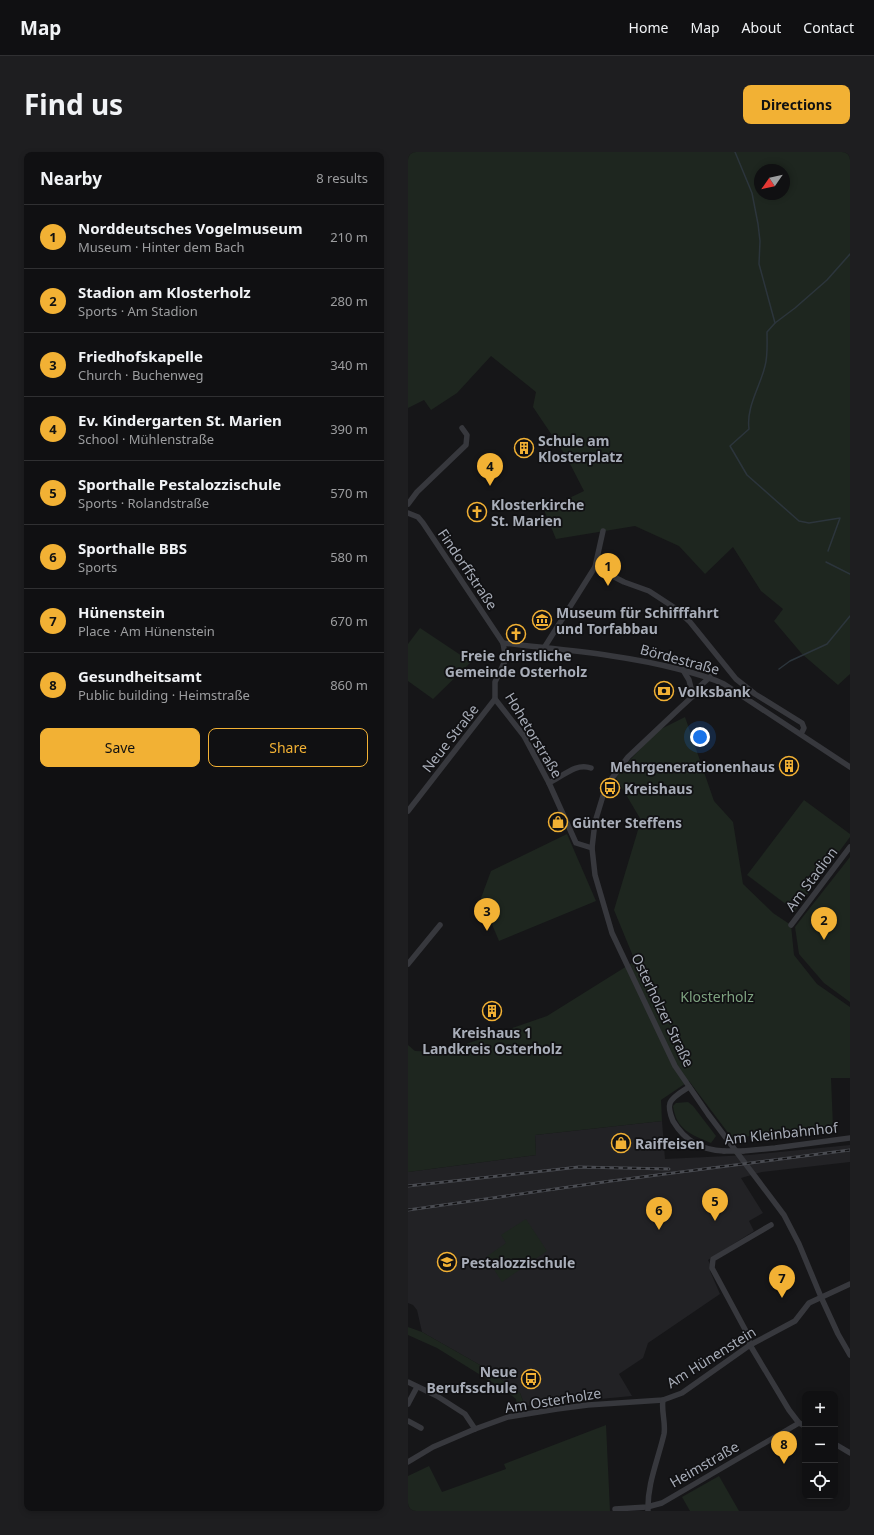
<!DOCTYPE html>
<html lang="en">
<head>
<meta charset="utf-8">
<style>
  body { margin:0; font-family:"Noto Sans",sans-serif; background:#1e1e20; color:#f1f3f6 }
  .controls { position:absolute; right:12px; bottom:12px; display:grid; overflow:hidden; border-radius:8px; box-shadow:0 2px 6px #0003 }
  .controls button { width:36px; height:36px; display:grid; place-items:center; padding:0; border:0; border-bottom:1px solid #303032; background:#101012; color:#f1f3f6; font:20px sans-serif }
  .compass { position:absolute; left:346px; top:12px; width:36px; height:36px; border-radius:50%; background:#101012; box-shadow:0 2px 6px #0003; rotate:236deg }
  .you { position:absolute; left:292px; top:585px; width:14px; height:14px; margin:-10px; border:3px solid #fff; border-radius:50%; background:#1a73e8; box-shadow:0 0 0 6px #1a73e833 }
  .badge { display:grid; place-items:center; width:26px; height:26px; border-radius:50%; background:#f2b134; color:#111; font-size:13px; font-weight:700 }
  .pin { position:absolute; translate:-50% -33px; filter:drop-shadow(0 1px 2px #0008) }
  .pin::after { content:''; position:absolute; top:21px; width:14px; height:12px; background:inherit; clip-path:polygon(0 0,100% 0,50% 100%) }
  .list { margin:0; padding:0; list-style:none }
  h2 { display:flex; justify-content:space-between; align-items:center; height:52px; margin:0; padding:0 16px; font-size:17px }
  h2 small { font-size:13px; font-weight:400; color:#9c9d9f }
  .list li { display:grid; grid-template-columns:26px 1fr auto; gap:12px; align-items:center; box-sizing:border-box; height:64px; padding:0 16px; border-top:1px solid #303032 }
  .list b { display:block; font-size:15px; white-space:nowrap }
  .list p { margin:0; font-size:13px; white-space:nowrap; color:#9c9d9f }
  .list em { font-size:13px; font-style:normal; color:#9c9d9f }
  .actions { display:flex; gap:8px; padding:12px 16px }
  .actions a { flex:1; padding:9px 0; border:1px solid #f2b134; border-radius:8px; text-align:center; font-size:14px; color:#f2b134 }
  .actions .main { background:#f2b134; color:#111 }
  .icon { flex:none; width:22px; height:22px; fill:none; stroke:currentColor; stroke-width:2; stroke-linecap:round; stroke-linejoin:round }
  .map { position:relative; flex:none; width:442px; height:1359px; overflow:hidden; border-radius:8px }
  header { display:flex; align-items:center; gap:24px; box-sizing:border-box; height:56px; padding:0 20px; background:#101012; border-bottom:1px solid #303032 }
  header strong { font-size:19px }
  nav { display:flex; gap:22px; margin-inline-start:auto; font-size:14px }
  .intro { display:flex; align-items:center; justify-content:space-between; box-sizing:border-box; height:96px; padding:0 24px }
  h1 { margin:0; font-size:28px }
  .button { padding:10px 18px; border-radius:8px; background:#f2b134; color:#111; font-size:14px; font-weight:700 }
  main { display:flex; gap:24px; padding:0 24px }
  aside { flex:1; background:#101012; border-radius:8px; box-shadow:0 2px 6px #0003 }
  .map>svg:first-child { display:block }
  .built { fill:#222225 }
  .green { fill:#1e261f; fill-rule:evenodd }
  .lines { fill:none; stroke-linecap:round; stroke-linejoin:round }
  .stream { stroke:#2c353c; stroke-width:1.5 }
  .minor { stroke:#37383d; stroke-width:5.5 }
  .rail-casing { stroke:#4a4c52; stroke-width:3 }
  .rail { stroke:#111113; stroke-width:1.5; stroke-dasharray:4.5; stroke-linecap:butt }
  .minor-bridge { stroke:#37383d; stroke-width:5.5 }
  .labels { text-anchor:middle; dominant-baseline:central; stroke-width:3.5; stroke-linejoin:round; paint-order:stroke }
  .poi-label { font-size:14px; font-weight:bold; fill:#a8adb8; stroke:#111113; text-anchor:start }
  .street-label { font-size:14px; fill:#a8adb8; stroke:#111113 }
  .park-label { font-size:14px; fill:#7fa381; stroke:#111113 }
</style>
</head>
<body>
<header>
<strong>Map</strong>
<nav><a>Home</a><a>Map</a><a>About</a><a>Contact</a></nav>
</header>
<div class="intro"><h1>Find us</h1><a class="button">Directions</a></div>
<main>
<aside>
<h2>Nearby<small>8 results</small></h2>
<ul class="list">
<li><span class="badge">1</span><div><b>Norddeutsches Vogelmuseum</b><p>Museum · Hinter dem Bach</p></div><em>210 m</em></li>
<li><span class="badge">2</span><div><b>Stadion am Klosterholz</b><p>Sports · Am Stadion</p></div><em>280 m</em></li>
<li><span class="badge">3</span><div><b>Friedhofskapelle</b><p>Church · Buchenweg</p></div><em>340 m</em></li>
<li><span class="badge">4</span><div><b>Ev. Kindergarten St. Marien</b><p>School · Mühlenstraße</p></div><em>390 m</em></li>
<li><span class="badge">5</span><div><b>Sporthalle Pestalozzischule</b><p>Sports · Rolandstraße</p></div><em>570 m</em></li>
<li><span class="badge">6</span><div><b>Sporthalle BBS</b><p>Sports</p></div><em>580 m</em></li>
<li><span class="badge">7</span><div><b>Hünenstein</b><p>Place · Am Hünenstein</p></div><em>670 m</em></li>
<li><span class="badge">8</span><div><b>Gesundheitsamt</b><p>Public building · Heimstraße</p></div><em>860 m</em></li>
</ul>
<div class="actions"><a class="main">Save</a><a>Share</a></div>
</aside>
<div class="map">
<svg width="442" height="1359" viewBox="0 0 442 1359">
  <rect width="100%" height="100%" fill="#161618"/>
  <polygon class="built" points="254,969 257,1007 341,1003 442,993 442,1010 354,1020 333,1026 355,1061 341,1069 346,1079 300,1108 302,1112 302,1119 312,1142 240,1191 235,1206 211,1222 224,1244 117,1254 112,1241 79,1217 14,1180 9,1158 5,1153 0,1151 0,1020 128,1003 127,983"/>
  <g class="green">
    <path d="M0,0H442V522L430,533L394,502L366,469L375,457L353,439L325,395L297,422L271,394L227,374L148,387L136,358L176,339L158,304L125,255L128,240L83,204L49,241L23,258L16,248L0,256ZM352,18H376V42H352Z"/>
    <polygon points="12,476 63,510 25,547 0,529 0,492"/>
    <polygon points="277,565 306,649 325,670 335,732 365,761 383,773 386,803 409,832 442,855 442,926 423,926 425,975 324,986 281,929 253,948 254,969 127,983 128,1003 0,1020 0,893 7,899 35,900 139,864 227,809 206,758 233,668 207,624 249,579"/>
    <polygon points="396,648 442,682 442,685 387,759 339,723"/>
    <polygon points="159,682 188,749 91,789 73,746 83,719"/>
    <polygon points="442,705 442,850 416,831 391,802 387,775"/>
    <path d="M280,950L285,954L308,984L303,991C283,983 268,977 265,954L268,951Z"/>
    <polygon points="118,1067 139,1099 94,1130 78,1105 98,1091 93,1083"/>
    <polygon points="0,1175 14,1180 79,1217 112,1241 117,1254 109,1254 108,1247 95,1237 29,1196 0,1183"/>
    <polygon points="198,1273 202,1359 0,1359 0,1324 21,1314 34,1340 98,1317 96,1312"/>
    <polygon points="311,1324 331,1359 282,1359 274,1345"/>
  </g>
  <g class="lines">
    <g class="stream">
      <path d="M327,0L344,41L350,72L352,89L351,112L367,171L359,180C359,191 360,203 357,214C352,235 338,255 341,277L322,294L339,323L391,369L401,371L432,366L420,399"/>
      <polyline points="367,171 387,156 419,128 442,102"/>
      <polyline points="418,410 442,422"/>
      <polyline points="371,517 382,509 419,492 442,464"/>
    </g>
    <g class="minor">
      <polyline points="0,352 9,340 58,293 59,283 54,276"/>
      <polyline points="0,361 10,365 15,371 95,491 97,502 97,509 87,530 87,547 116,584 141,631 168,691 184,696"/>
      <polyline points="187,415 216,430 241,439 267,456 282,470 328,527 347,542 394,571 396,576 393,582"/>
      <path d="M95,491C153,498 213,502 270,517C286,521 301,525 316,532L442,615"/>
      <polyline points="136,496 187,415 195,379"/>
      <polyline points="275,518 281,528 285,544"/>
      <polyline points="302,525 291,535 285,544 273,555 220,605 198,634 187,670 184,696 187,723 204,781 267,914 300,962 376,1063 391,1092 413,1145 430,1182 442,1203"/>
      <path d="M141,631C154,625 168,610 183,616"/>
      <polyline points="0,659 87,547"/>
      <polyline points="383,773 442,695"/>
      <polyline points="0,812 32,773"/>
      <path d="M281,935C275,939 265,944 262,951C260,957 263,964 265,969C277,989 293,998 316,999"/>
      <polyline points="335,999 367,996 442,986"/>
      <polyline points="363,1073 305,1107 304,1116 339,1181 342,1193 381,1258 391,1271 397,1274"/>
      <polyline points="0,1230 29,1244 57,1262 67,1277"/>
      <polyline points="0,1252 9,1235"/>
      <polyline points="0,1269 13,1276"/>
      <polyline points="427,1292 442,1301"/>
      <polyline points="0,1310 25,1295 67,1277 100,1265 149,1257 180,1253 255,1248 274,1241 342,1193 387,1169 401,1151 442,1132"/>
      <polyline points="207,1357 239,1355 254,1351 391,1271"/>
      <path d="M240,1359C239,1332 250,1308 256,1282C258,1271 253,1259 255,1248"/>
    </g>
    <defs>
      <g id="rail">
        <polyline points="0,1034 171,1015 261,1017"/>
        <polyline points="0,1058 203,1029 442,998"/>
      </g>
    </defs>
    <use href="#rail" class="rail-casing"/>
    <use href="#rail" class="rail"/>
    <polyline class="minor-bridge" points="316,999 335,999"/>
  </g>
  <defs>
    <symbol id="building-ring" viewBox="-11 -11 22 22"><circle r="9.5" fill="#111113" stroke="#f2b134" stroke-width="1.5"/><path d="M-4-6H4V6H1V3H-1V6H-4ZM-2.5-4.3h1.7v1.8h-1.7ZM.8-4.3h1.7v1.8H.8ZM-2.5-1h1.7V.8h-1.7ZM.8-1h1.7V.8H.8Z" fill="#f2b134"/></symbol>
    <symbol id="church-ring" viewBox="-11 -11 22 22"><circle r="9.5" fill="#111113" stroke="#f2b134" stroke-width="1.5"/><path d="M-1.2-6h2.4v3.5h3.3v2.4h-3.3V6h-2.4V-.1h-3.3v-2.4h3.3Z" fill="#f2b134"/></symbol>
    <symbol id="museum-ring" viewBox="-11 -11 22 22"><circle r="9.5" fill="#111113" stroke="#f2b134" stroke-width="1.5"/><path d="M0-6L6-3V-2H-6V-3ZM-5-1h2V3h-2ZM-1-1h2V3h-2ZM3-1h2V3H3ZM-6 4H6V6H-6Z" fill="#f2b134"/></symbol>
    <symbol id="bank-ring" viewBox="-11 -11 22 22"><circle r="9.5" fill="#111113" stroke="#f2b134" stroke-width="1.5"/><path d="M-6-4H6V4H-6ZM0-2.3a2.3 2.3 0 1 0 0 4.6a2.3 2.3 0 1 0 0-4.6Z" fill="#f2b134"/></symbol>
    <symbol id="bus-ring" viewBox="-11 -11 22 22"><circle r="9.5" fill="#111113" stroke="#f2b134" stroke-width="1.5"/><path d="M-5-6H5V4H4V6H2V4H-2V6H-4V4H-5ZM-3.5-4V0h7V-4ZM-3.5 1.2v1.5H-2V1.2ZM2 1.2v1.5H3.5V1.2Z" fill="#f2b134"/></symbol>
    <symbol id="shop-ring" viewBox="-11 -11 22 22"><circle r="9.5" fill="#111113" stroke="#f2b134" stroke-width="1.5"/><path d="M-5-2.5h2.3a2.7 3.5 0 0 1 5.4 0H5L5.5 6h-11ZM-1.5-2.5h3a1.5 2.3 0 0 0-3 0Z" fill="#f2b134"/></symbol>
    <symbol id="school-ring" viewBox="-11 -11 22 22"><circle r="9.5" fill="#111113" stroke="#f2b134" stroke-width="1.5"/><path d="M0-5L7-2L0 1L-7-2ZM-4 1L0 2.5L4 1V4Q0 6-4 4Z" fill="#f2b134"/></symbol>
  </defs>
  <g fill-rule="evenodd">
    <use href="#building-ring" x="105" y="285" width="22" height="22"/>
    <use href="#church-ring" x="58" y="349" width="22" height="22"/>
    <use href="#museum-ring" x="123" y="457" width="22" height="22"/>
    <use href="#church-ring" x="97" y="471" width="22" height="22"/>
    <use href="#bank-ring" x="245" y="528" width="22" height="22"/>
    <use href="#building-ring" x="370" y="603" width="22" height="22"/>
    <use href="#bus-ring" x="191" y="625" width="22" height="22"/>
    <use href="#shop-ring" x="139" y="659" width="22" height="22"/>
    <use href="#building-ring" x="73" y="848" width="22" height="22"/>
    <use href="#shop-ring" x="202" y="980" width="22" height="22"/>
    <use href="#school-ring" x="28" y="1099" width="22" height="22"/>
    <use href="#bus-ring" x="112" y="1216" width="22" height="22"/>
  </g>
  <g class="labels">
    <g class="poi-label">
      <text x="130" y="288">Schule am<tspan x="130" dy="16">Klosterplatz</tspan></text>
      <text x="83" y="352">Klosterkirche<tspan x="83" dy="16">St. Marien</tspan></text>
      <text x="148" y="460">Museum für Schifffahrt<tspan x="148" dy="16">und Torfabbau</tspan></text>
      <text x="108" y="503" text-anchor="middle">Freie christliche<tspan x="108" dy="16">Gemeinde Osterholz</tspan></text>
      <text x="270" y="539">Volksbank</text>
      <text x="367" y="614" text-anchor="end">Mehrgenerationenhaus</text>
      <text x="216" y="636">Kreishaus</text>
      <text x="164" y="670">Günter Steffens</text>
      <text x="84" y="880" text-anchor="middle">Kreishaus 1<tspan x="84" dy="16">Landkreis Osterholz</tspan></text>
      <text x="227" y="991">Raiffeisen</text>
      <text x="53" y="1110">Pestalozzischule</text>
      <text x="109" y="1219" text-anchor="end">Neue<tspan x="109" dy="16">Berufsschule</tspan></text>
    </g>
    <g class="street-label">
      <text transform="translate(60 417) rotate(56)">Findorffstraße</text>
      <text transform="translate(272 507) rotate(15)">Bördestraße</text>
      <text transform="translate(126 583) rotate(59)">Hohetorstraße</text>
      <text transform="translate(42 586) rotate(-52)">Neue Straße</text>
      <text transform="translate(403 727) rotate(-53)">Am Stadion</text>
      <text transform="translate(255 858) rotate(64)">Osterholzer Straße</text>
      <text transform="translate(373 981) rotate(-6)">Am Kleinbahnhof</text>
      <text transform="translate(303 1205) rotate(-32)">Am Hünenstein</text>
      <text transform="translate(145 1248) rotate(-9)">Am Osterholze</text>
      <text transform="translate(296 1312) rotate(-30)">Heimstraße</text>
    </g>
    <g class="park-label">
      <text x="309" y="844">Klosterholz</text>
    </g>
  </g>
</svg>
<div class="controls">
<button>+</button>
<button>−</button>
<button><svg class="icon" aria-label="locate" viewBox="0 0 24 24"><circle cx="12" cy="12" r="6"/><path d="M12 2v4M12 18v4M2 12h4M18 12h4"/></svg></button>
</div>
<svg class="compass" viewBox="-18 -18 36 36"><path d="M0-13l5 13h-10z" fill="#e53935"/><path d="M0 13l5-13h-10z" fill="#9c9d9f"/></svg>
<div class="you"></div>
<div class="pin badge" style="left:200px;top:434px">1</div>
<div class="pin badge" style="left:416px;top:788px">2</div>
<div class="pin badge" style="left:79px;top:779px">3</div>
<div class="pin badge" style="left:82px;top:334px">4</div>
<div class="pin badge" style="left:307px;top:1069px">5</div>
<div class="pin badge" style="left:251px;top:1078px">6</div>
<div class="pin badge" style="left:374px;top:1146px">7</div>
<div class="pin badge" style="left:376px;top:1312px">8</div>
</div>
</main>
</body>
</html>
